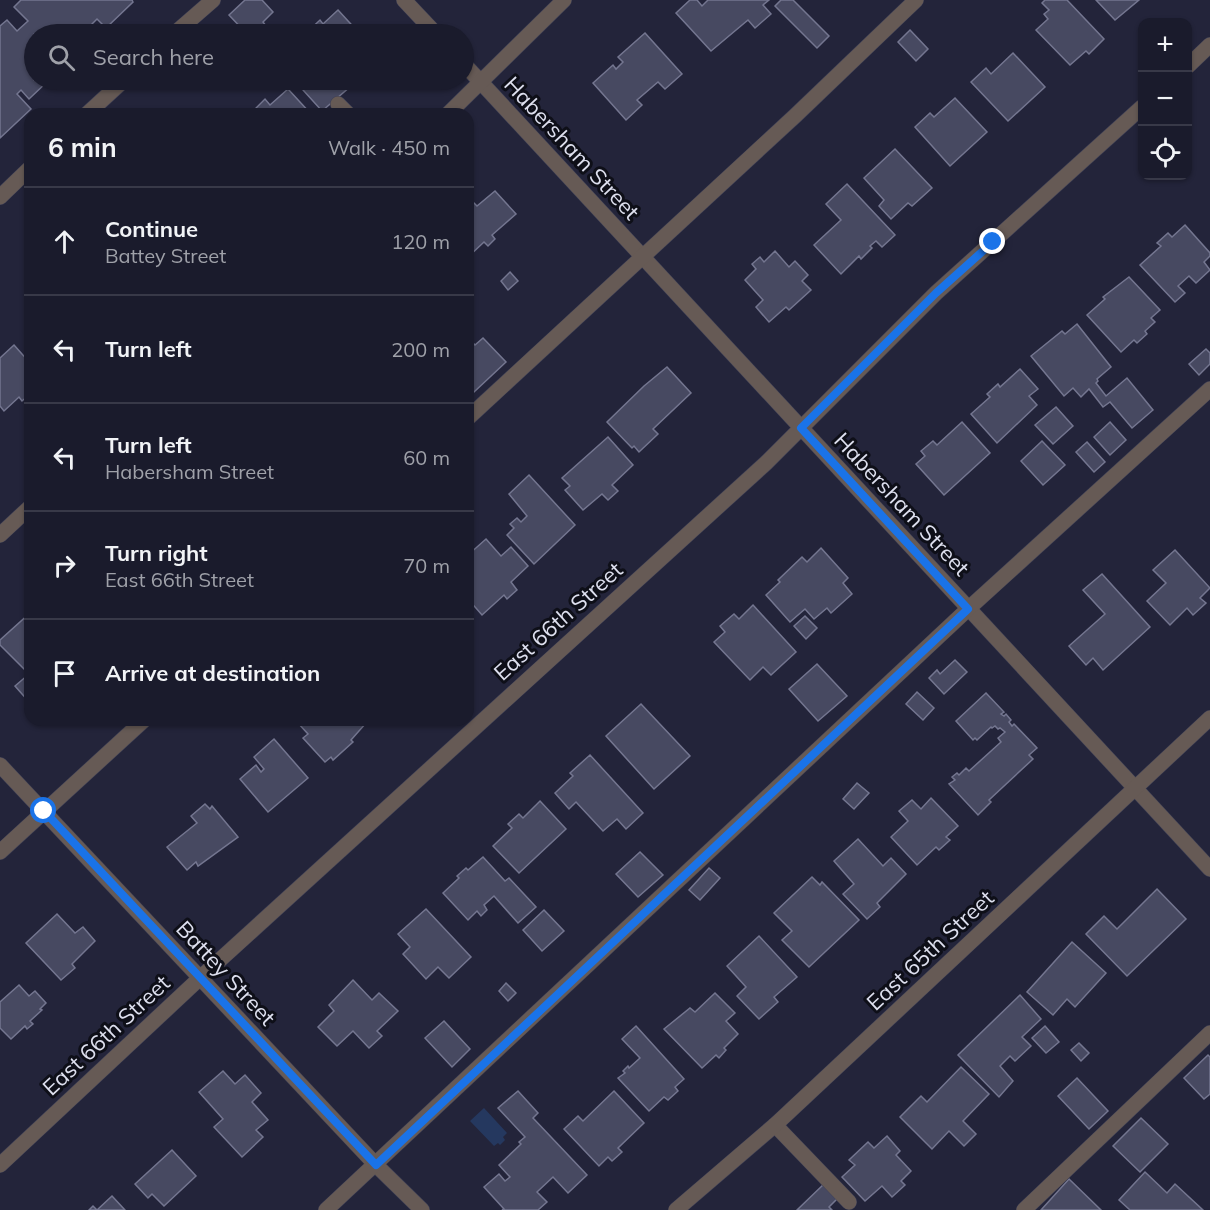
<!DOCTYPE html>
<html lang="en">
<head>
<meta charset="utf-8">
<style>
  body { margin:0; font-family:Mulish,sans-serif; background:#232434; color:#f1f3f6 }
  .controls { position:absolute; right:18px; top:18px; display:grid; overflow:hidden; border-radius:12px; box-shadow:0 2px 4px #0004 }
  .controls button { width:54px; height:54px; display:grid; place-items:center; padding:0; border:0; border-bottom:2px solid #383948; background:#1a1b2c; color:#f1f3f6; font:30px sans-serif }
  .stop { position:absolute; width:18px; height:18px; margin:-14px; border:4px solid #1a73e8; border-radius:50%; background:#fff }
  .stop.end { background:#1a73e8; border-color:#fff; box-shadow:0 2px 6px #0008 }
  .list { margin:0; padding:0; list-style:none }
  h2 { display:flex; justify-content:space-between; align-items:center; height:78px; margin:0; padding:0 24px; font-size:26px }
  h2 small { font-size:20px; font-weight:400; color:#9fa1a9 }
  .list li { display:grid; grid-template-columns:39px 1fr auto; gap:18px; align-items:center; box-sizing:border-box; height:108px; padding:0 24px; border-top:2px solid #383948 }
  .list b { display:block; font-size:22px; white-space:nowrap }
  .list p { margin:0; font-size:20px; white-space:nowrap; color:#9fa1a9 }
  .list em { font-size:20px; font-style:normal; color:#9fa1a9 }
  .icon { flex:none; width:33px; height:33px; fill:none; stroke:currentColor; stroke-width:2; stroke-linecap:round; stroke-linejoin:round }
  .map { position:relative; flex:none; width:1210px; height:1210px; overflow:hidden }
  .search { position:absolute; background:#1a1b2c; box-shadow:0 2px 4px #0004; left:24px; top:24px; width:450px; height:66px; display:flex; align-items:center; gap:15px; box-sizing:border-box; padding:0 21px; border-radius:33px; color:#9fa1a9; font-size:22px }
  .panel { position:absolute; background:#1a1b2c; box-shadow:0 2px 4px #0004; left:24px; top:108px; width:450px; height:618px; border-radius:18px }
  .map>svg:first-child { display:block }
  .water { fill:#25385f }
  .building { fill:#474961; stroke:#747690; stroke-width:1.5 }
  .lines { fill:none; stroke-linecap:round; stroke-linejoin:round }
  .minor-casing { stroke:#414257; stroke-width:16 }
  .minor { stroke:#665a55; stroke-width:15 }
  .route { stroke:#1a73e8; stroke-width:8 }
  .labels { text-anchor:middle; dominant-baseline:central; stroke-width:6; stroke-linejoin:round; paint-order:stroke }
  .street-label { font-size:22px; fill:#dee0ef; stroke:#0e0f18 }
</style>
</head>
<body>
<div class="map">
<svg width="1210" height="1210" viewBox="0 0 1210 1210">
  <rect width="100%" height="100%" fill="#23243a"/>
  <polygon class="water" points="484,1108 507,1133 503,1137 505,1140 500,1145 498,1143 494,1146 470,1121"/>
  <g class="building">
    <polygon points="21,0 132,0 133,2 106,28 97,19 87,29 92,34 34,34 34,80 49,80 29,99 21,90 17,94 31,109 0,138 0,26 7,20 17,31 28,21 14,7"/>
    <polygon points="245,0 262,0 273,12 263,22 266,26 256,34 247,34 229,15"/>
    <polygon points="690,0 697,0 702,6 708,0 769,0 763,5 771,14 755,28 748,20 711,51 676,13"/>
    <polygon points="781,0 793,0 829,36 817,48 775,6"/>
    <polygon points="1045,0 1067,0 1104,39 1089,54 1086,51 1070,65 1036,30 1048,19 1044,14 1049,10 1042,3"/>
    <polygon points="1096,0 1139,0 1115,20"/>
    <polygon points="338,10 360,34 305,34 320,20 323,24"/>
    <polygon points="910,30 928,49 916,61 898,42"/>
    <polygon points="645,33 682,74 665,89 658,82 637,100 642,105 626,120 593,83 613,65 616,69 623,62 618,57"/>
    <polygon points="1013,53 1045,87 1008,121 971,82 986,68 991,74"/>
    <polygon points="294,80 358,80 322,111"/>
    <polygon points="288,89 311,114 260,114 256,108 265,99 270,105"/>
    <polygon points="955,98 987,132 950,166 915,127 930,113 934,117"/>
    <polygon points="895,149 932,188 912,206 908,203 891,219 879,206 884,200 864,178"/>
    <polygon points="847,184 895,235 882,247 876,241 870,246 872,248 861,259 859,256 841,274 814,245 841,220 826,204"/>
    <polygon points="495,191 516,214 492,235 495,239 488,246 484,242 468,257 468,205 472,201 477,206"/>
    <polygon points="1185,225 1210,253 1210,256 1204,262 1210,270 1196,283 1189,276 1178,286 1185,293 1175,302 1140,265 1161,246 1157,243 1168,233 1172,237"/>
    <polygon points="775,251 789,267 795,261 808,275 802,281 811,290 789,310 786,307 769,322 756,307 763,300 745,280 756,269 752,264 760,257 764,262"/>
    <polygon points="510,272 518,281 508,290 501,281"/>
    <polygon points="1129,277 1160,310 1151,318 1155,322 1145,331 1147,334 1137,343 1134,340 1121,352 1087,315 1105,299 1103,297"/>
    <polygon points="1077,324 1111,367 1097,379 1098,381 1096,383 1106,396 1127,378 1153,410 1132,428 1110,402 1103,407 1089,389 1081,397 1073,388 1064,396 1031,356 1062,331 1065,334"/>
    <polygon points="483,338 506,362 474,392 468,386 468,342 470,340 475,345"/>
    <polygon points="14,345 30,363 30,386 26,389 30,394 22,401 19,397 4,411 0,406 0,358"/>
    <polygon points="1206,349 1210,353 1210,364 1199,375 1189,364"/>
    <polygon points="667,367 691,393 653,429 658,434 639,452 634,446 632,448 607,422 644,386"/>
    <polygon points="1020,369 1038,389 1029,396 1037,405 997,443 971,414 990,397 987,394 998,384 1000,387"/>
    <polygon points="1056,407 1073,426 1053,444 1035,425"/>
    <polygon points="962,422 990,453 944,495 916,464 925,456 921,451 933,441 937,445"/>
    <polygon points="1110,422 1126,440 1110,455 1094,437"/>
    <polygon points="608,437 633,465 612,485 618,491 608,500 602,494 583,510 565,490 570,486 562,478"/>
    <polygon points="1042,441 1065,465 1043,485 1021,461"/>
    <polygon points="1087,442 1105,462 1094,472 1076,452"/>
    <polygon points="529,475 575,525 534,564 507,535 514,528 510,524 517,518 521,522 527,516 509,494"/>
    <polygon points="486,539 501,556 511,547 528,566 511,582 517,590 507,599 504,595 482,615 468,599 468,555"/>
    <polygon points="821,548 848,578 843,583 852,594 831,613 827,608 814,619 805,609 790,622 766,595 780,582 778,580 802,557 807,562"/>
    <polygon points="1175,550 1210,588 1200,598 1206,603 1193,615 1187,608 1170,625 1147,601 1166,583 1153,570"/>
    <polygon points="1102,574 1150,627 1103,670 1093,658 1086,665 1069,646 1105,614 1083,590"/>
    <polygon points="753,605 796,652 771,675 763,667 750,680 714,642 725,632 720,626 734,614 739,619"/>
    <polygon points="30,613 30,703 15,686 29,674 0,645 0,640"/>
    <polygon points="805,616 817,628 806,639 794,626"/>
    <polygon points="955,660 967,672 944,694 929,678 937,670 940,674"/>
    <polygon points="817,664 847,696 818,721 789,689"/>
    <polygon points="917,692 934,708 923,720 906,704"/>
    <polygon points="986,693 1004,712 1001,714 1004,716 1006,714 1011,720 1009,722 1012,726 1014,724 1037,748 1029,755 1033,759 989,800 991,802 978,815 949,784 955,780 952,777 957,773 959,775 966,768 969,771 1001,742 998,738 1005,732 1000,728 998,729 995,726 992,728 991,727 977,740 975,738 973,740 956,721"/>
    <polygon points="641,704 690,756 654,789 606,736"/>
    <polygon points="301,720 366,720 367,722 351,740 353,742 333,760 331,757 325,762 303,738 308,734 298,723"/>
    <polygon points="274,739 308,778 268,812 240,779 256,765 261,772 264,769 254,757"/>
    <polygon points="590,755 643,813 626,829 617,819 603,831 576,802 569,809 555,793 573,776 570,773"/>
    <polygon points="857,783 869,793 854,809 843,799"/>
    <polygon points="931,798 958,826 946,837 950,840 939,850 936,847 917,865 891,837 908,821 899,811 912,800 921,809"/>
    <polygon points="540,801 566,829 519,873 493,846 512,828 508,824 519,814 523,818"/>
    <polygon points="205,804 210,809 212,806 238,837 198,866 196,862 187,870 167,847 197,823 191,816"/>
    <polygon points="858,839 883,866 891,858 906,874 877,903 880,907 867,919 843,894 854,884 834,861"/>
    <polygon points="640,852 663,875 638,897 616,874"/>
    <polygon points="483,857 505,881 509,878 536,907 518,923 494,896 484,905 487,910 481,916 477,911 468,920 443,893 459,878 457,876 466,868 468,870"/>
    <polygon points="709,868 720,878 700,900 689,890"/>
    <polygon points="812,877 820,885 822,882 859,920 809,967 782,940 792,931 774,913"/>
    <polygon points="1157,889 1186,919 1127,976 1086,934 1104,916 1117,929"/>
    <polygon points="426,909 471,957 449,978 438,967 426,979 403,954 410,947 398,934"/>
    <polygon points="544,910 564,931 542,951 523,930"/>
    <polygon points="57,914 75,933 83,927 95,941 72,964 75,968 61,980 26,943"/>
    <polygon points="759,936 797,977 774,997 778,1002 759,1019 737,996 746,987 727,966"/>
    <polygon points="1072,942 1106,973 1075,1007 1067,999 1053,1015 1027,992"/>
    <polygon points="353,980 372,1000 379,993 398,1011 377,1031 382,1036 369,1048 353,1031 337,1046 318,1027 334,1011 329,1005"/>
    <polygon points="506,983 516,993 508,1001 499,991"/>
    <polygon points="19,985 29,996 35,991 46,1003 40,1009 42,1010 30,1021 33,1024 27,1029 25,1026 11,1039 0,1028 0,1002"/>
    <polygon points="715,993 735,1013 726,1021 738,1034 724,1048 726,1050 719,1058 716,1055 702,1068 664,1029 690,1008 695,1012"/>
    <polygon points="1020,995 1041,1019 1022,1037 1031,1046 1015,1061 1010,1056 1000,1066 1013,1081 999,1097 958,1055"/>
    <polygon points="444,1021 470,1049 452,1067 425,1038"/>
    <polygon points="636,1026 684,1079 675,1087 678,1091 668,1100 664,1097 649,1111 618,1078 625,1073 623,1071 628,1066 629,1068 640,1058 622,1039"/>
    <polygon points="1045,1026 1059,1042 1046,1053 1032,1038"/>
    <polygon points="1079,1043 1089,1053 1081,1061 1071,1050"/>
    <polygon points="1208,1055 1210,1057 1210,1094 1204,1099 1184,1078"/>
    <polygon points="961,1067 989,1094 963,1121 976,1134 964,1146 949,1131 932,1149 900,1117 921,1096 927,1102"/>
    <polygon points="223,1071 235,1084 245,1075 261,1093 252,1102 268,1120 256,1130 263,1137 242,1157 214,1127 223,1119 199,1092"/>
    <polygon points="1077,1078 1108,1111 1089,1129 1058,1096"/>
    <polygon points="518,1091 538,1113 533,1118 587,1175 568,1193 553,1177 537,1192 547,1202 538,1210 502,1210 504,1209 484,1187 499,1174 505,1181 510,1177 499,1165 521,1144 519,1142 525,1137 498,1108"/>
    <polygon points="614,1091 644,1123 618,1148 622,1152 612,1161 608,1157 599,1166 564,1129 578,1116 583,1121"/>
    <polygon points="1141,1118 1168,1144 1140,1172 1113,1146"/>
    <polygon points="887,1136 900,1151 896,1155 911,1171 901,1181 905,1185 892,1197 882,1186 865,1201 842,1177 855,1165 849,1160 868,1142 874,1148"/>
    <polygon points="172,1150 196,1176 164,1206 152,1194 148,1198 135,1184"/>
    <polygon points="1145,1172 1167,1193 1175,1184 1203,1210 1130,1210 1119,1200"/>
    <polygon points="1069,1179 1101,1210 1041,1210"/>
    <polygon points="825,1183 839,1197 829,1207 832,1210 797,1210"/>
    <polygon points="112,1196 125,1210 89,1210 93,1206 97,1210"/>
  </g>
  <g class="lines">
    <defs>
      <g id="minor">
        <polyline points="404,0 436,34"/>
        <polyline points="174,34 213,0"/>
        <polyline points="464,64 1210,869"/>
        <polyline points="1188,66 1210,45"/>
        <polyline points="338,104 348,114"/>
        <polyline points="87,114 124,80"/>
        <polyline points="448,114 564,0"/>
        <polyline points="0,197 30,168"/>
        <polyline points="468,418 796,115 916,0"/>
        <polyline points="0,535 30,507"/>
        <polyline points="0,765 376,1165 422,1210"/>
        <polyline points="0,852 144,720"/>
        <polyline points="775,1125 849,1202"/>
        <polyline points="0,1165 200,978 766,463 936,293 1142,107"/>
        <polyline points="326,1210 968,609 1210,389"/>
        <polyline points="676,1210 775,1125 1210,718"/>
        <polyline points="1024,1210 1210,1033"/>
      </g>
    </defs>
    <use href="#minor" class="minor-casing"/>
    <use href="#minor" class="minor"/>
  </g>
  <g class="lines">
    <polyline class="route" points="44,811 376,1165 968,609 801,428 936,293 993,242"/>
  </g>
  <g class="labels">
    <g class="street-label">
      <text transform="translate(572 148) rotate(47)">Habersham Street</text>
      <text transform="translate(902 504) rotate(47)">Habersham Street</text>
      <text transform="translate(558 621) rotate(-42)">East 66th Street</text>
      <text transform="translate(930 950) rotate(-43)">East 65th Street</text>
      <text transform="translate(226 973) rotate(47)">Battey Street</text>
      <text transform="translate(106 1035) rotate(-43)">East 66th Street</text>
    </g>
  </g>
</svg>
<div class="controls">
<button>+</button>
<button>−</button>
<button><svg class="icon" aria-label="locate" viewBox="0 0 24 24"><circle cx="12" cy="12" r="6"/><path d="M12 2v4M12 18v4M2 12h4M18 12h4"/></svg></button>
</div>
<div class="stop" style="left:44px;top:811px"></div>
<div class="stop end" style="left:993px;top:242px"></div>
<div class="search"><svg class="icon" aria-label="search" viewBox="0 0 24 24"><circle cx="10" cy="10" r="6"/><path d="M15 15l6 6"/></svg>Search here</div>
<section class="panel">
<h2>6 min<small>Walk · 450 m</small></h2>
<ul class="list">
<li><svg class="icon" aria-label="ahead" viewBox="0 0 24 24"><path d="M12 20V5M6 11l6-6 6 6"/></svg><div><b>Continue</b><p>Battey Street</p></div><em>120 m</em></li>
<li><svg class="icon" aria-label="left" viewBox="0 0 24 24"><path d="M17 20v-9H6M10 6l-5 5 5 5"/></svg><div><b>Turn left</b></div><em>200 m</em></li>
<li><svg class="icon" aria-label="left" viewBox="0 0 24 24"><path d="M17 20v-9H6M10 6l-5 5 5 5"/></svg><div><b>Turn left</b><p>Habersham Street</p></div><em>60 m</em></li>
<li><svg class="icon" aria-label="right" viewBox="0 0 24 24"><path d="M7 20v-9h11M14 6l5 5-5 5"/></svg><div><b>Turn right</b><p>East 66th Street</p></div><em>70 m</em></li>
<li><svg class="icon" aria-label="arrive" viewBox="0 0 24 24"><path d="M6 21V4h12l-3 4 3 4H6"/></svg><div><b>Arrive at destination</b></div></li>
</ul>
</section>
</div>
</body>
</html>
